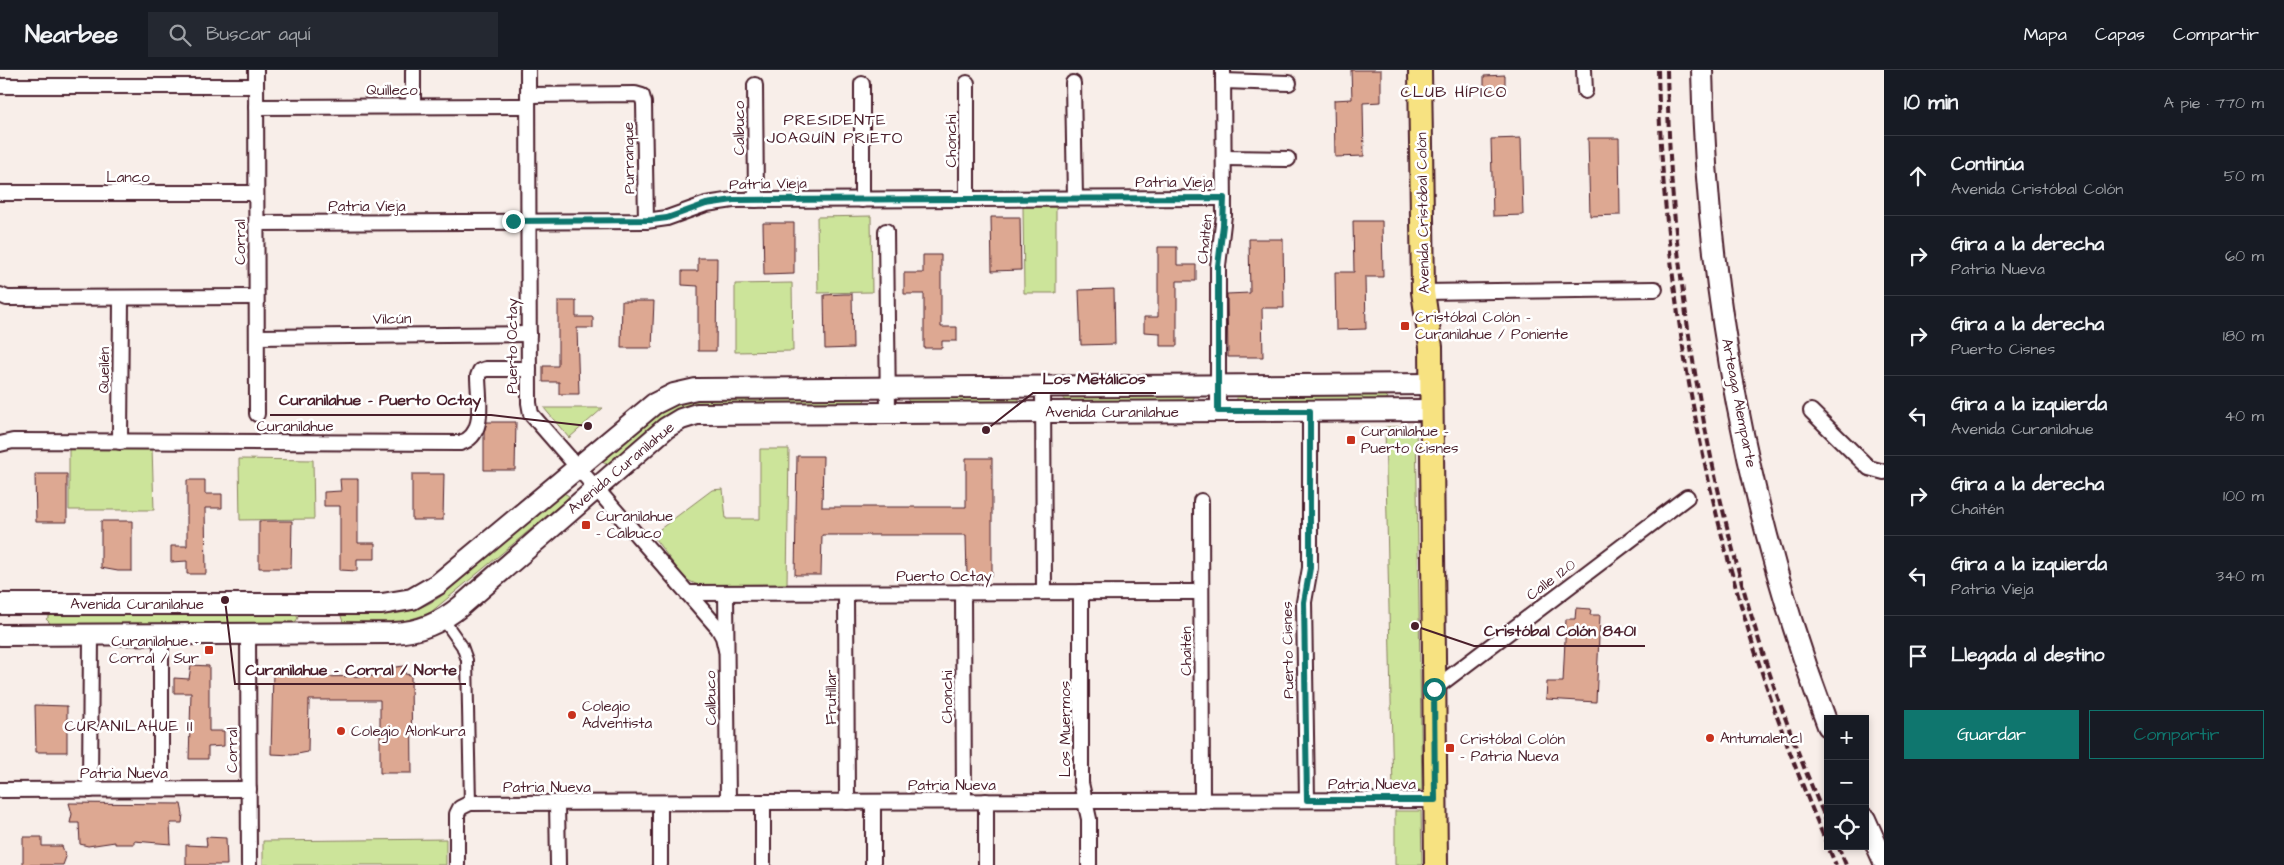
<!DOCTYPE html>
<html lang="es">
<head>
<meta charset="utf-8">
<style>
  body { margin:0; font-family:"Architects Daughter",sans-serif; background:#242831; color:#f1f3f6 }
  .controls { position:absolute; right:15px; bottom:15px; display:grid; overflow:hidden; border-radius:0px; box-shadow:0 2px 8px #0003 }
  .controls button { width:45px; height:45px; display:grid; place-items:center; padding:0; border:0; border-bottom:1px solid #363941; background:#171b24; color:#f1f3f6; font:25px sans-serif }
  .stop { position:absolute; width:15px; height:15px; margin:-11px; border:4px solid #0f766e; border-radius:50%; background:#fff }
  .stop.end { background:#0f766e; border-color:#fff; box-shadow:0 1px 5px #0008 }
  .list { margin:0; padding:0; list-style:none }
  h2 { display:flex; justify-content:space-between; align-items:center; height:65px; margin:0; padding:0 20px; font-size:21px }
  h2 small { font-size:16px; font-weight:400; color:#9ea1a6 }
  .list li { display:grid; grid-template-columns:32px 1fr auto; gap:15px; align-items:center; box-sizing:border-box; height:80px; padding:0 20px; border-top:1px solid #363941 }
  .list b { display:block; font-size:19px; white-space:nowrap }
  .list p { margin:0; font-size:16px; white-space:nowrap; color:#9ea1a6 }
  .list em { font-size:16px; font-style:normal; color:#9ea1a6 }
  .actions { display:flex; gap:10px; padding:15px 20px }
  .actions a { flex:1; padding:11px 0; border:1px solid #0f766e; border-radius:0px; text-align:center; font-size:18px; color:#0f766e }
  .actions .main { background:#0f766e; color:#fff }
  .icon { flex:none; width:28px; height:28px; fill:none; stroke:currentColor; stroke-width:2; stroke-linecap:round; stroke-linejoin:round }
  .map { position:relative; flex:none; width:1884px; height:795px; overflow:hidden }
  header { display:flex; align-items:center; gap:30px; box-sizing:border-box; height:70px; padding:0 25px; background:#171b24; border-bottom:1px solid #363941 }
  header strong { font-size:24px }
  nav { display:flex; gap:28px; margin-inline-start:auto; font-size:18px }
  .search { width:350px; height:45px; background:#242831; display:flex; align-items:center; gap:12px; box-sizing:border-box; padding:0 18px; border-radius:0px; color:#9ea1a6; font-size:19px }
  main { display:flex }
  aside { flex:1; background:#171b24 }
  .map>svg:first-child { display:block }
  .green { fill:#cce49a; stroke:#8b8262 }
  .building { fill:#dda892; stroke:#4a1f2b }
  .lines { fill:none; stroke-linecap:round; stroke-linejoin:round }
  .pedestrian-casing { stroke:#4a1f2b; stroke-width:14 }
  .minor-casing { stroke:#4a1f2b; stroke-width:18 }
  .secondary-casing { stroke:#4a1f2b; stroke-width:24 }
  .primary-casing { stroke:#4a1f2b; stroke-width:26 }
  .pedestrian { stroke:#fff; stroke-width:10 }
  .minor { stroke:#fff; stroke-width:14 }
  .secondary { stroke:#fff; stroke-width:20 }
  .primary { stroke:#f7e281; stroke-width:22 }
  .rail { stroke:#4a1f2b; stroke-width:4; stroke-dasharray:8 4; stroke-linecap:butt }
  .route { stroke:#0f766e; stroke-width:6 }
  .poi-dot { fill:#c8321e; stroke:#fff; stroke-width:2 }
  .labels { text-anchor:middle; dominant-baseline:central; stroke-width:5; stroke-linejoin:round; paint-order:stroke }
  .street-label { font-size:15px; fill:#4a1f2b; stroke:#fff }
  .poi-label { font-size:15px; fill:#4a1f2b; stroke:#fff; text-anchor:start }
  .neighbourhood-label { font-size:16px; letter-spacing:1px; fill:#4a1f2b; stroke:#fff }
  .leader { fill:none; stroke:#4a1f2b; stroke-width:2 }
  .callout-dot { fill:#4a1f2b; stroke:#fff; stroke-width:2 }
  .callout-label { font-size:16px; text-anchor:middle; font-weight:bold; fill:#4a1f2b; stroke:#fff; stroke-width:5; stroke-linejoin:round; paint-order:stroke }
</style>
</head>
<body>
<header>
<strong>Nearbee</strong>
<div class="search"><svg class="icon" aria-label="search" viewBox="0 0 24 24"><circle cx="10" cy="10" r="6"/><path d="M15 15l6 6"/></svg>Buscar aquí</div>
<nav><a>Mapa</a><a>Capas</a><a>Compartir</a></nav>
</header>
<main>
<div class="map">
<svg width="1884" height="795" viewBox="0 0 1884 795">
  <rect width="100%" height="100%" fill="#f8eee9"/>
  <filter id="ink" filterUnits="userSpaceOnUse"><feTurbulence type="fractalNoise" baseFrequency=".02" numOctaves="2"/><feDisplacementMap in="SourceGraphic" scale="10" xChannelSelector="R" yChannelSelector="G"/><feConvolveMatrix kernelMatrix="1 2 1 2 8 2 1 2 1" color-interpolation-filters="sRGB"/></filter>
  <g filter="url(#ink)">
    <g class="green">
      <polygon points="1023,137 1056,137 1056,223 1024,223"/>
      <polygon points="871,146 872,222 818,223 817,147"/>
      <polygon points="792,213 793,281 735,282 735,214"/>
      <polygon points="1383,322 1388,328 1383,331 1240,333 1236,327 1239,324"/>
      <polygon points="1067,323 1194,325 1194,328 1190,331 1067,333 1064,330 1064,327"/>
      <polygon points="908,326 1019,326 1019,331 1014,334 912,335 907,329"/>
      <polygon points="697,327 865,327 865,330 861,334 685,336 660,349 610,393 606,394 600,391 670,333"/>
      <polygon points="544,338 603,338 569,368"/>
      <polygon points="1416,356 1422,720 1393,721 1385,357"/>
      <polygon points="69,378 152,378 154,440 69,440"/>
      <polygon points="760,379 789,379 787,514 698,515 685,509 652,465 712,420 723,419 726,449 760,449"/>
      <polygon points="239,389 313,390 314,449 240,450"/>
      <path d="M562,422L569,426L566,430L431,542C406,553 371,558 343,552L341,546L344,544C382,544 407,549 440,527Z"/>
      <polygon points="295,543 298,548 294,554 52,555 46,549 51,545"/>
      <polygon points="1395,741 1421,741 1422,795 1395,795"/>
      <polygon points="446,769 446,795 263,795 263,771"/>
    </g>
    <g class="building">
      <polygon points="1351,0 1381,0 1381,32 1363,33 1364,86 1335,87 1334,30 1352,29"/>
      <polygon points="1505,5 1505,20 1484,21 1484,6"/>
      <polygon points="1521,68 1523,145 1493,146 1491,69"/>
      <polygon points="1588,68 1619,68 1620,145 1590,146"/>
      <polygon points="991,147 1020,147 1021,200 992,201"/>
      <polygon points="1353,151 1382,151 1383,207 1365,207 1366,259 1336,260 1335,202 1354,202"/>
      <polygon points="763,153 794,153 794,204 764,205"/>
      <polygon points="1249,169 1283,169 1284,238 1262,238 1263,287 1228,287 1227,224 1250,223"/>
      <polygon points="1158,177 1177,177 1177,195 1196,195 1196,211 1177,211 1177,276 1160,276 1160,263 1144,262 1144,247 1158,247"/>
      <polygon points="923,185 941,185 941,257 957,257 957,271 942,271 942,278 924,278 924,224 904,224 904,203 923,203"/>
      <polygon points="698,188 717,188 716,281 698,281 698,216 682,215 682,201 698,201"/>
      <polygon points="1114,219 1115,274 1081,275 1079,220"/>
      <polygon points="844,224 852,224 853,278 825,279 824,225"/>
      <polygon points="558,231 576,231 576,247 593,247 593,258 577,258 579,324 559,324 559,312 543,312 543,296 558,296"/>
      <polygon points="622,231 654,231 652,278 621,278"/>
      <polygon points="487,352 516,352 515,400 484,400 484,361"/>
      <polygon points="797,386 823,386 822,437 966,437 966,388 992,388 992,505 967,506 966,465 822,465 821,505 795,505"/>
      <polygon points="35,404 67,404 67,452 36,452"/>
      <polygon points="412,404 444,404 443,450 412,450"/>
      <polygon points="340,409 358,409 358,473 375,473 375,489 357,489 357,501 340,500 340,436 324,436 324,422 341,421"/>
      <polygon points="187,410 205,410 205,424 222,424 222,438 205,438 206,504 187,504 187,491 171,492 171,476 187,476"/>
      <polygon points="101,451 132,451 132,501 118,501 101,498"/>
      <polygon points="259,451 292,451 291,498 259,498"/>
      <polygon points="1576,538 1591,539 1590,545 1600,545 1596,632 1546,629 1547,612 1563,612 1566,549 1575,549"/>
      <polygon points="191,595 209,596 209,661 224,661 224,676 208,677 208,689 189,689 191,623 174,623 174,608 189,609"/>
      <polygon points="405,596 405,604 411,605 412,703 380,703 380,630 309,630 308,682 292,685 271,684 273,601 309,601 309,607 385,606 386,598"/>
      <polygon points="35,635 67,636 67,682 36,682"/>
      <polygon points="69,733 181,734 183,744 182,753 170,753 171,774 134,771 134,774 115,774 115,772 88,776 80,774 79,753 70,753 72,744"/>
      <polygon points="23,767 42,767 42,776 62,776 66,787 63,795 23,795"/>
      <polygon points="206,767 226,768 227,795 186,795 186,775 207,776"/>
    </g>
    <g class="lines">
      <defs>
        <polyline id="pedestrian" points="443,549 462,576 467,590 470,733"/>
        <g id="minor">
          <polyline points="256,0 257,344"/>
          <polyline points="528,0 529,333 531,344 718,558 723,567 726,580"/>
          <polyline points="1584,0 1585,21"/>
          <polyline points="1223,11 1289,13"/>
          <polyline points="967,13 967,129"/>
          <polyline points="1073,13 1075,128"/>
          <polyline points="862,14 862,130"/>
          <polyline points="755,15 756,130"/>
          <polyline points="0,16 256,16"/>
          <polyline points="528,25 635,24 642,26 644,33 646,151"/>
          <polyline points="413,36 413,0"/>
          <polyline points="256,37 528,36"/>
          <polyline points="1224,88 1288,89"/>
          <polyline points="0,123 256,123"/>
          <polyline points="256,153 646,151 667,148 706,134 733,130 1224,128"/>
          <polyline points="886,161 888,342"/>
          <polyline points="1423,222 1655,219"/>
          <polyline points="0,225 7,228 256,227"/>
          <polyline points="257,267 529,264"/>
          <polyline points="1043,316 1044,522"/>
          <polyline points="1218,341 1218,196 1224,145 1223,0"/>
          <polyline points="1811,341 1869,398 1884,402"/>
          <polyline points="120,372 121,228"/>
          <path d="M0,374L13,371L460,373C487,366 478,328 478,306L480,301L486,299H529"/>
          <polyline points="1201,431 1202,731"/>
          <polyline points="963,522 964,731"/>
          <polyline points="1081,522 1081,713 1089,749 1089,795"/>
          <polyline points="687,523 1201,522"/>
          <polyline points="726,523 728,732"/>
          <polyline points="846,523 847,732"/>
          <polyline points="248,564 249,795"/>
          <polyline points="1434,619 1687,427"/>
          <polyline points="161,719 161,564"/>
          <polyline points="0,720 249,719"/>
          <polyline points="90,720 91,564"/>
          <polyline points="1307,730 1304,532 1310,498 1310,341"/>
          <polyline points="986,731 986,795"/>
          <polyline points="763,732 763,795"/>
          <polyline points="873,732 873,795"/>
          <polyline points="557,733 558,795"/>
          <polyline points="660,733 660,795"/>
          <polyline points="457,795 457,744 460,738 470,733 1435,730"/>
        </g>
        <g id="secondary">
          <path d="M1702,0C1706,222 1749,448 1828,656"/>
          <polyline points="0,534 382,534 412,529 438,514 654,334 674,324 696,319 1431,314"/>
          <path d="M0,565L393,563C420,562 440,553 461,536L666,358L681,349L697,344L1431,340"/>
          <polyline points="1865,749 1884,792"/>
        </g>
        <polyline id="primary" points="1420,0 1423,222 1431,277 1436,795"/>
      </defs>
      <use href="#pedestrian" class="pedestrian-casing"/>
      <use href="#minor" class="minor-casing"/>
      <use href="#secondary" class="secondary-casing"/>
      <use href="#primary" class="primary-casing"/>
      <use href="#pedestrian" class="pedestrian"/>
      <use href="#minor" class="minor"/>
      <use href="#secondary" class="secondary"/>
      <use href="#primary" class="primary"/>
      <g class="rail">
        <path d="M1658,0C1664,274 1725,544 1836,795"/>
        <path d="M1667,0C1668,39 1669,78 1672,117C1689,332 1740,556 1828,754"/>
        <polyline points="1838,776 1846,795"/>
      </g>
    </g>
  </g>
  <g class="lines" filter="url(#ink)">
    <polyline class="route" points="513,151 651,150 667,148 706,134 733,130 1224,128 1223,155 1218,196 1218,341 1310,341 1310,498 1304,532 1307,730 1435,730 1434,619"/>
  </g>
  <g class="poi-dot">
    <rect x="1400" y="251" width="10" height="10" rx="2.5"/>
    <rect x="1346" y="365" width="10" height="10" rx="2.5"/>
    <rect x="581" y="450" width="10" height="10" rx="2.5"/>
    <rect x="204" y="575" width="10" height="10" rx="2.5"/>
    <circle cx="572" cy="645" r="5"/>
    <circle cx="341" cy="661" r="5"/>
    <circle cx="1710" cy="668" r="5"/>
    <rect x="1445" y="673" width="10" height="10" rx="2.5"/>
  </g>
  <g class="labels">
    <g class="street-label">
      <text x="392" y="20">Quilleco</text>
      <text transform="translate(739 58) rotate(-90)">Calbuco</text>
      <text transform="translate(951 71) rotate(-90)">Chonchi</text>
      <text transform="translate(629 88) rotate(-91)">Purranque</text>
      <text x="128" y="107">Lanco</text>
      <text x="1174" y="112">Patria Vieja</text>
      <text transform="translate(768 114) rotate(-1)">Patria Vieja</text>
      <text x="367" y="136">Patria Vieja</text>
      <text transform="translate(1423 143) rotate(-91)">Avenida Cristóbal Colón</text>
      <text transform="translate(1205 169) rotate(-84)">Chaitén</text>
      <text transform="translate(240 172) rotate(-90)">Corral</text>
      <text transform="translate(392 249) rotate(-1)">Vilcún</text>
      <text transform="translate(512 276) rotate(-90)">Puerto Octay</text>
      <text transform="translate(104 300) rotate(-90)">Queilén</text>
      <text transform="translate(1739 333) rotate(79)">Arteaga Alemparte</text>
      <text x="1112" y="342">Avenida Curanilahue</text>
      <text x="295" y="356">Curanilahue</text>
      <text transform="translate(621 398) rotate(-40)">Avenida Curanilahue</text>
      <text x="944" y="506">Puerto Octay</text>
      <text transform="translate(1551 510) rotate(-37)">Calle 120</text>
      <text x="137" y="534">Avenida Curanilahue</text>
      <text transform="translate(1288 580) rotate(-91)">Puerto Cisnes</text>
      <text transform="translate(1186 581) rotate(-90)">Chaitén</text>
      <text transform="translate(831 627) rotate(-90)">Frutillar</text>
      <text transform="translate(947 627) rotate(-90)">Chonchi</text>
      <text transform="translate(711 628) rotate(-91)">Calbuco</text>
      <text transform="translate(1065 659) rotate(-90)">Los Muermos</text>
      <text transform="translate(232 680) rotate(-90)">Corral</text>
      <text x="124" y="703">Patria Nueva</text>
      <text x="1372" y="714">Patria Nueva</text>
      <text x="952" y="715">Patria Nueva</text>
      <text x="547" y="717">Patria Nueva</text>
    </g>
    <g class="poi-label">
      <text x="1415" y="247">Cristóbal Colón -<tspan x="1415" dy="17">Curanilahue / Poniente</tspan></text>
      <text x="1361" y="361">Curanilahue -<tspan x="1361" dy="17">Puerto Cisnes</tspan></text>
      <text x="596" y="446">Curanilahue<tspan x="596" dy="17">- Calbuco</tspan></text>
      <text x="199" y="571" text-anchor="end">Curanilahue -<tspan x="199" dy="17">Corral / Sur</tspan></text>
      <text x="582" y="636">Colegio<tspan x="582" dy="17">Adventista</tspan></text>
      <text x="351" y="661">Colegio Alonkura</text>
      <text x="1720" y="668">Antumalen.cl</text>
      <text x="1460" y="669">Cristóbal Colón<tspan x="1460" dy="17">- Patria Nueva</tspan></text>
    </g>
    <g class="neighbourhood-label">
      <text x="1454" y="22">CLUB HÍPICO</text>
      <text x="835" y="50">PRESIDENTE<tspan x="835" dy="18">JOAQUÍN PRIETO</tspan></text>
      <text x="129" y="656">CURANILAHUE II</text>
    </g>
  </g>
  <path class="leader" d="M986 360L1033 323H1156M588 356L491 345H270M1415 556L1474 576H1645M225 530L235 614H466"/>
  <g class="callout-dot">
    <circle cx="986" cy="360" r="5"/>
    <circle cx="588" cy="356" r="5"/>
    <circle cx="1415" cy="556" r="5"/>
    <circle cx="225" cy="530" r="5"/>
  </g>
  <g class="callout-label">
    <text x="1094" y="314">Los Metálicos</text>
    <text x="380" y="335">Curanilahue - Puerto Octay</text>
    <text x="1560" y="566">Cristóbal Colón 8401</text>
    <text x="351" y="605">Curanilahue - Corral / Norte</text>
  </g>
</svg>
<div class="controls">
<button>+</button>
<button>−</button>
<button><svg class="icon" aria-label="locate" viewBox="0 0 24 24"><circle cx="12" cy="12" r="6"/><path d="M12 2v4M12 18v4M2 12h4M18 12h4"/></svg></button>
</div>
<div class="stop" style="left:1434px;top:619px"></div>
<div class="stop end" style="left:513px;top:151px"></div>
</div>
<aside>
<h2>10 min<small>A pie · 770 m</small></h2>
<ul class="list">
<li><svg class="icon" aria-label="ahead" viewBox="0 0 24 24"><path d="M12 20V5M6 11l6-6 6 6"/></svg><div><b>Continúa</b><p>Avenida Cristóbal Colón</p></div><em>50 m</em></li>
<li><svg class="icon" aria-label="right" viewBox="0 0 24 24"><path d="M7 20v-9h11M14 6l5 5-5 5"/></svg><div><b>Gira a la derecha</b><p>Patria Nueva</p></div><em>60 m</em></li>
<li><svg class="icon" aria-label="right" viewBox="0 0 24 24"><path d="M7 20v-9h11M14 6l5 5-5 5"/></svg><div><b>Gira a la derecha</b><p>Puerto Cisnes</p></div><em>180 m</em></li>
<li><svg class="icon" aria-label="left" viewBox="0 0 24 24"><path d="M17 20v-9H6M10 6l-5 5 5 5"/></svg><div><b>Gira a la izquierda</b><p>Avenida Curanilahue</p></div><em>40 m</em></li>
<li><svg class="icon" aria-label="right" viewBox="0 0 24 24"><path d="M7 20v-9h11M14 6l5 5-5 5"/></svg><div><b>Gira a la derecha</b><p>Chaitén</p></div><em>100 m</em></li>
<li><svg class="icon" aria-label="left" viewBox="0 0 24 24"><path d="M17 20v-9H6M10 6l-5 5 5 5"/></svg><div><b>Gira a la izquierda</b><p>Patria Vieja</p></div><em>340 m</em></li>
<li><svg class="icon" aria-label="arrive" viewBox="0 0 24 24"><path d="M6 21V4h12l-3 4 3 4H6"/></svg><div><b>Llegada al destino</b></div></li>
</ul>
<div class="actions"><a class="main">Guardar</a><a>Compartir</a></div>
</aside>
</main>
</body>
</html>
